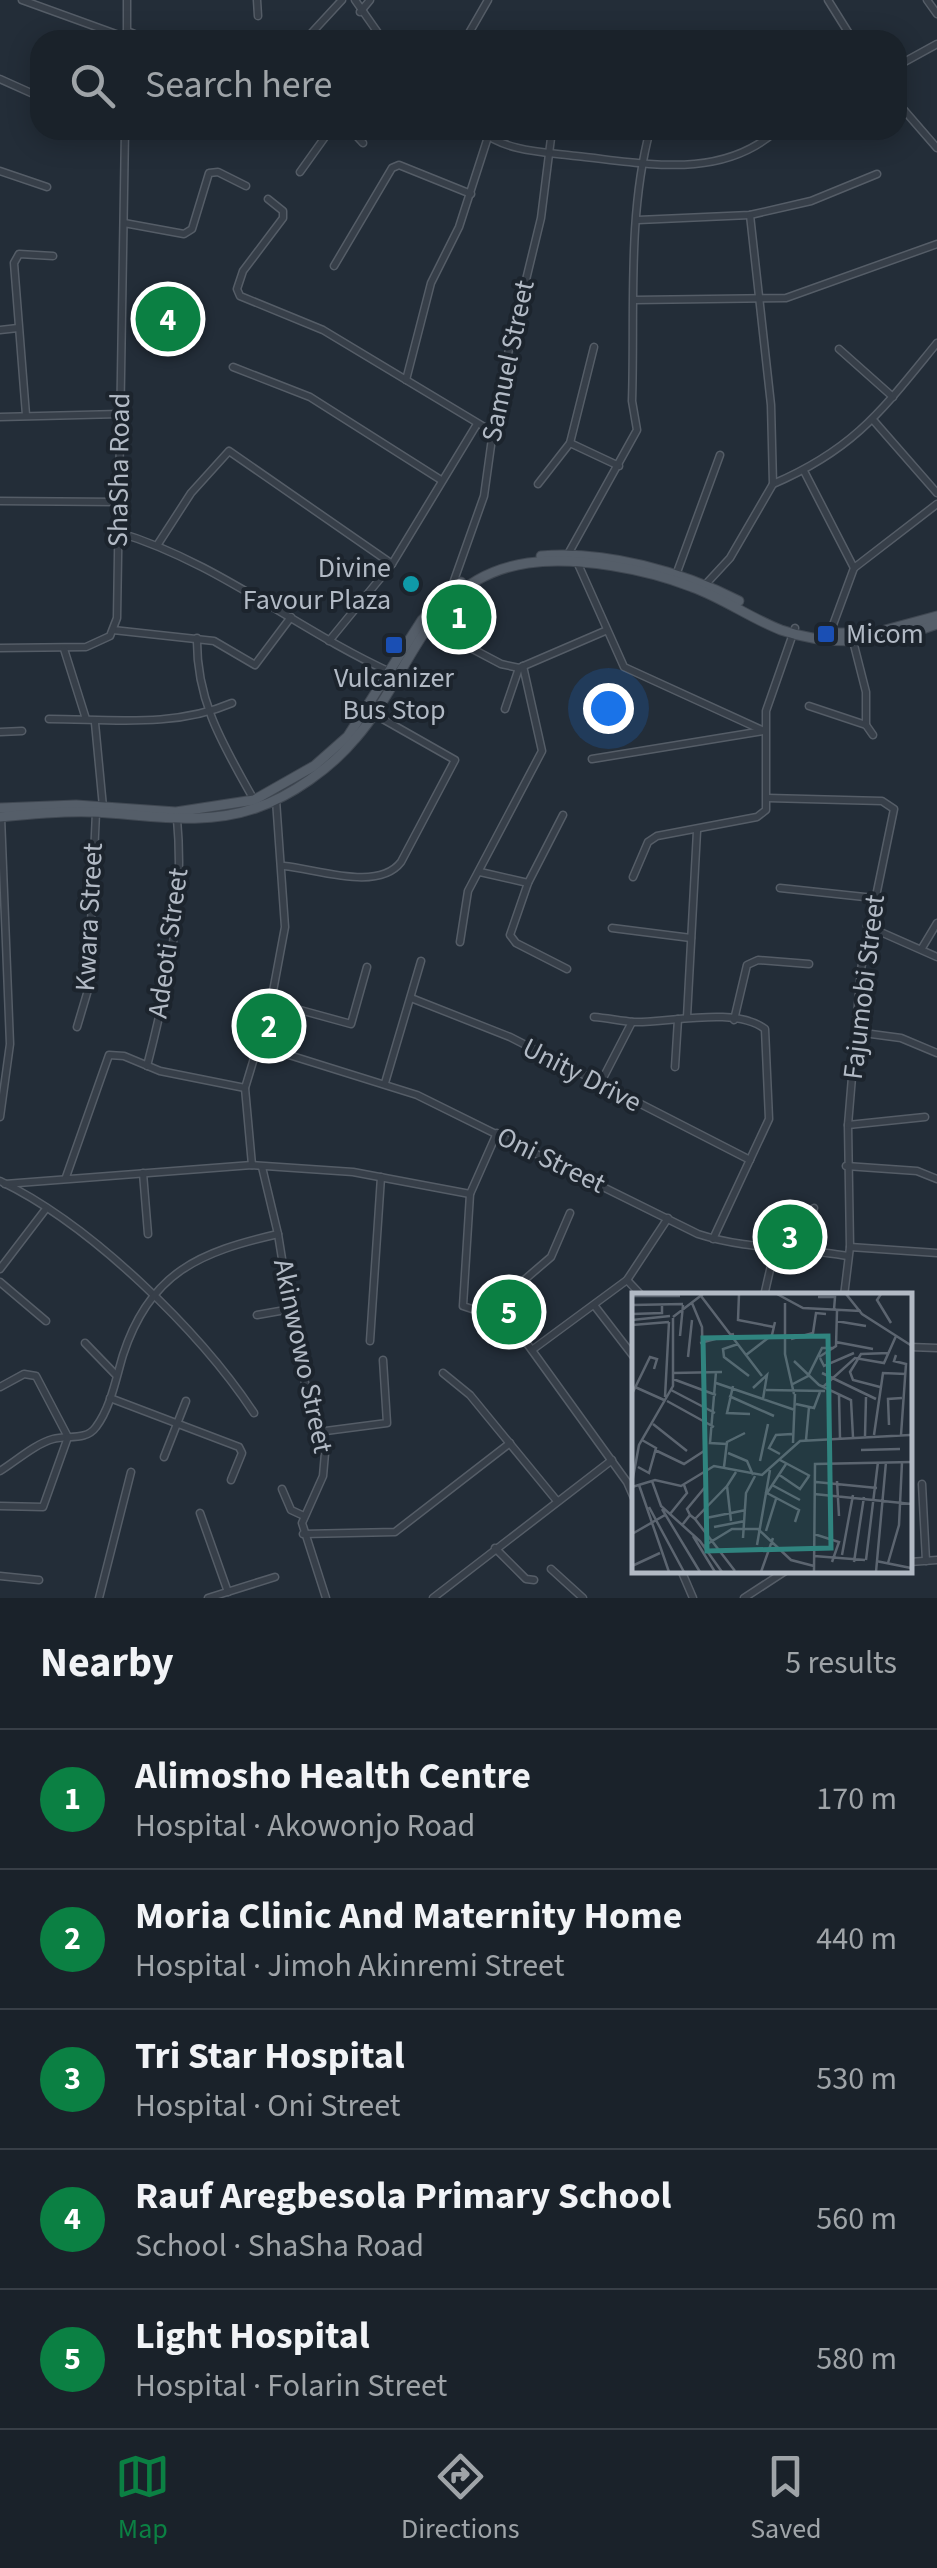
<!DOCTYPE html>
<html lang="en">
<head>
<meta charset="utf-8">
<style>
  body { margin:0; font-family:"Source Sans 3",sans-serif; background:#272f36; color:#f1f3f6 }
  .you { position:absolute; left:608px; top:708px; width:35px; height:35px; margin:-25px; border:8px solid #fff; border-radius:50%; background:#1a73e8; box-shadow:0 0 0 15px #1a73e833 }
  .badge { display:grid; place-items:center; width:65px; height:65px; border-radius:50%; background:#0b8043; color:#fff; font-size:32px; font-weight:700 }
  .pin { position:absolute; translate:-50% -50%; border:5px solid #fff; box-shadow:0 2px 10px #0006 }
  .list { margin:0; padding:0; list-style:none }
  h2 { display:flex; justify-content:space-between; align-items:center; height:130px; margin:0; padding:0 40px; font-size:42px }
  h2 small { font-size:32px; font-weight:400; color:#9fa4a8 }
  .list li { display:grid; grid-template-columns:65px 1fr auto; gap:30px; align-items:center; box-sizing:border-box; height:140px; padding:0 40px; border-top:2px solid #383f47 }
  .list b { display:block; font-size:38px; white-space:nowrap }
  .list p { margin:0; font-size:32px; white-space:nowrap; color:#9fa4a8 }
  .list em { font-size:32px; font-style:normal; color:#9fa4a8 }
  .icon { flex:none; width:55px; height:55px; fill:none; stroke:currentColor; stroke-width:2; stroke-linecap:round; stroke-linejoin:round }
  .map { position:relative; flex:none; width:937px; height:1598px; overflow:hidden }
  .search { position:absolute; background:#1a222a; box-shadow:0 5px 25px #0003; left:30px; right:30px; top:30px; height:110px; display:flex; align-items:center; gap:25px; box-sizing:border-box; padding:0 35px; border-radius:30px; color:#9fa4a8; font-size:38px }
  .sheet { height:830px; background:#1a222a }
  nav { display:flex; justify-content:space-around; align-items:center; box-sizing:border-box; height:140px; border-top:2px solid #383f47; background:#1a222a; font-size:28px; color:#9fa4a8 }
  nav a { display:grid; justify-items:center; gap:5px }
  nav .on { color:#0b8043 }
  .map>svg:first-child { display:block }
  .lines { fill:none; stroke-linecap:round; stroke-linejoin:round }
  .minor-casing { stroke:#555d67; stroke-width:9 }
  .major-casing { stroke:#404852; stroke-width:11 }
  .minor { stroke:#373f49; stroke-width:6 }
  .major { stroke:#555e69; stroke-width:9 }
  .culture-dot { fill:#0f9aa8; stroke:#1c242d; stroke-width:4 }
  .transit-dot { fill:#1a4fb4; stroke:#1c242d; stroke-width:4 }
  .labels { text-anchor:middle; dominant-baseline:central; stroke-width:8; stroke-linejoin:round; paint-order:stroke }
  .street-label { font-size:28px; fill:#b2bac5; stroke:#1c242d }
  .poi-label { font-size:28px; fill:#b2bac5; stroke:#1c242d; text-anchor:end }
  .inset-road { fill:none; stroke:#5c6570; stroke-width:2.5 }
  .view { fill:#30847f; fill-opacity:0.15; stroke:#30847f; stroke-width:5 }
  .inset-edge { fill:none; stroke:#b2bac5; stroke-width:5 }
</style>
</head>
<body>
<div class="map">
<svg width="937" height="1598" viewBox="0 0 937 1598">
  <rect width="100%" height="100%" fill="#232d38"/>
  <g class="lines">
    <defs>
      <g id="minor">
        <polyline points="22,0 127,38"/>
        <polyline points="257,0 258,16"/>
        <polyline points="355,0 383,40"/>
        <polyline points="828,0 853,40"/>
        <polyline points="927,0 937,14"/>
        <polyline points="360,12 370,0"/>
        <polyline points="127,31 149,40"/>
        <polyline points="560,37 560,40"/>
        <polyline points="127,39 127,0"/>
        <polyline points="305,40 342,0"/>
        <polyline points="465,40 488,0"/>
        <polyline points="897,66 937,44"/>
        <polyline points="0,79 40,97"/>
        <polyline points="897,102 937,148"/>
        <polyline points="351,130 363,143"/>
        <path d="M480,130C506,152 544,152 576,156C644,163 721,181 777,130"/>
        <polyline points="0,171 47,187"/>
        <polyline points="300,172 330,130"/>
        <polyline points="268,199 283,211 283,218 243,271 237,289 240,296 323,330 491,431"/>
        <polyline points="638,220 750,215 811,201 877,174"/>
        <polyline points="124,223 184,234 192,229 209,173 218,172 246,186"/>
        <polyline points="334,266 392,168 399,165 471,194"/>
        <polyline points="635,300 786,298 937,244"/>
        <polyline points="0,330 18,328"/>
        <polyline points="839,349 893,397"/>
        <polyline points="233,367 310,397 441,480"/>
        <polyline points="406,380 431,283 459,227 488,137"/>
        <polyline points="26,415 14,263 19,254 53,256"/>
        <polyline points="0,417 120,414"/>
        <polyline points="874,421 937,493"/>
        <polyline points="570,443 619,466"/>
        <polyline points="804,471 854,568 830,633"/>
        <polyline points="538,484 570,443 594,347"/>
        <path d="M773,484C855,449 883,409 937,343"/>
        <polyline points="0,501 118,502"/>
        <path d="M117,532C218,562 297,630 392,673"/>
        <polyline points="158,544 191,493 229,451 392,564"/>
        <path d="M567,556L637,430L632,401C635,312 627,216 650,130"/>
        <polyline points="578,564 624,667 764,731"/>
        <polyline points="854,568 937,504"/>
        <polyline points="676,575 720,455"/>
        <polyline points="705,585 730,558 773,484 771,405 750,215"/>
        <polyline points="451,589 484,496 498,395 541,218 552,130"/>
        <polyline points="429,626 501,664 519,668 605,631"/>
        <polyline points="113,630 214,641 255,665 291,617"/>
        <path d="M197,638C196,702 224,746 254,800"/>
        <polyline points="329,641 392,564 477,424"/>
        <polyline points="853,641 866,692 866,725"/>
        <polyline points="0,648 86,647 110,636 117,618 125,130"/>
        <polyline points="64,649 86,719"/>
        <polyline points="809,706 866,725 873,735"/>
        <polyline points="505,709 519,668"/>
        <path d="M49,719C109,719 174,728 232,703"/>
        <polyline points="95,723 103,807"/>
        <polyline points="0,732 22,731"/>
        <polyline points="592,759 763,731"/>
        <polyline points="768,798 882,801 894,809 861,969 848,1125 850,1247 844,1296"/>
        <polyline points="563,815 528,883 510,935 516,943 567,969"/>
        <path d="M284,866C317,869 378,892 401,862L455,760L374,714"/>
        <polyline points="480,872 528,883"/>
        <polyline points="633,877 648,842 657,836 757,817 766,810 766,711 795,628"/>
        <polyline points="780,888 874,898"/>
        <polyline points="867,926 937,957"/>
        <polyline points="612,928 691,938"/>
        <polyline points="460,942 468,891 542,751 523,666"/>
        <polyline points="922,948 937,923"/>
        <polyline points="411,998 510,1037 750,1160"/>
        <polyline points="271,1002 351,1024 367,967"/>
        <path d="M594,1017C607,1018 621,1021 634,1022C669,1023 735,1006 765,1029L769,1119L713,1239"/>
        <polyline points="687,1017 697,831"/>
        <polyline points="734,1020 747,965 758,960 809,964"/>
        <polyline points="77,1027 88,990 96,812"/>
        <polyline points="856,1032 901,1038 937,1053"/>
        <path d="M257,1045L417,1095L698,1234C747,1250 798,1247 848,1256"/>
        <path d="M147,1066C168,985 185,903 177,819"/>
        <polyline points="675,1067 678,1019"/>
        <polyline points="385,1083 421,961"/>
        <polyline points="600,1084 632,1022"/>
        <polyline points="0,1117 10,1044 1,817"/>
        <polyline points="848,1125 925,1117"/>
        <polyline points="497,1133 470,1194 463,1306 475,1310 502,1299 551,1257 570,1213"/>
        <polyline points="252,1165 245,1088 271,1002 285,927 276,800"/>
        <polyline points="846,1166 917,1171 937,1179"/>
        <polyline points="262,1167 278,1234 298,1358 325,1453 323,1476 302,1523 326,1598"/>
        <polyline points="143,1173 148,1234"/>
        <polyline points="66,1177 109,1055 124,1056 160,1071 245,1088"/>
        <path d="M0,1181C90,1224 199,1330 254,1413"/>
        <polyline points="5,1184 252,1165 353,1172 470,1194"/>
        <polyline points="799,1247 814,1208"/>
        <polyline points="850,1247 937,1253"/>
        <polyline points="0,1269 45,1210"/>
        <polyline points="627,1280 642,1296"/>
        <polyline points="0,1282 46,1321"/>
        <polyline points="764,1296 775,1248"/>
        <polyline points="497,1302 627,1482 634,1498"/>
        <polyline points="594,1305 634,1357"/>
        <polyline points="257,1315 291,1309"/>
        <polyline points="370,1341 381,1177"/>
        <polyline points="85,1343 116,1375"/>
        <polyline points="910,1347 937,1348"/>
        <polyline points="532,1350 627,1280 668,1218"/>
        <polyline points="443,1373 470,1395 557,1501"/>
        <polyline points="0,1387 24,1374 36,1376 68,1437"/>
        <polyline points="110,1398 239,1447 242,1453 231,1480"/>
        <polyline points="318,1432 387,1423 383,1360"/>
        <polyline points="164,1457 186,1401"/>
        <path d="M0,1471C16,1461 35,1444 53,1439C68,1435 86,1441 96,1427C111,1407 116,1378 123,1355C150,1272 200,1252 278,1234"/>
        <polyline points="922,1484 926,1561"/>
        <polyline points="282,1489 291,1510 304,1516"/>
        <polyline points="0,1506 43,1507 68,1437"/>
        <polyline points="200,1513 228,1592"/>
        <polyline points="303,1534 395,1532 510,1443"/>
        <polyline points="495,1548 526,1579 534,1580"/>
        <polyline points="910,1562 937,1560"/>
        <polyline points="551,1569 583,1598"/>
        <polyline points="681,1570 693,1598"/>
        <polyline points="0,1576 39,1580"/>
        <polyline points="99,1598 131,1472"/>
        <polyline points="208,1598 275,1577"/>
        <polyline points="433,1598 612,1460"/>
        <polyline points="744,1598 787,1570"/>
      </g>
      <g id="major">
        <path d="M541,556C604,550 683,572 739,601"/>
        <polyline points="822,633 874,633 937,616"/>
        <polyline points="0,808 76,805 176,812 254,800 314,766 348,736 422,620 461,582"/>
        <path d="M0,817C30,814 60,811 91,812C146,814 202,827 256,808C291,796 331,768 355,739C414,672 425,578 528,563C577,556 646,569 692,587C723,598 750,618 781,630C829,647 890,643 937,624"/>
      </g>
    </defs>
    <use href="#minor" class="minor-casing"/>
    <use href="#major" class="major-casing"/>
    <use href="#minor" class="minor"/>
    <use href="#major" class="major"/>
  </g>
  <circle class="culture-dot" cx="411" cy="584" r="10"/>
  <g class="transit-dot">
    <rect x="816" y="624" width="20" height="20" rx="5"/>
    <rect x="384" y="635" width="20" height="20" rx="5"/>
  </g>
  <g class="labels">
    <g class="street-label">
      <text transform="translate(508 361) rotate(-78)">Samuel Street</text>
      <text transform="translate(119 470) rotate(-89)">ShaSha Road</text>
      <text transform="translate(89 917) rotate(-87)">Kwara Street</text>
      <text transform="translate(168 943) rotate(-82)">Adeoti Street</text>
      <text transform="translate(864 987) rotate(-83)">Fajumobi Street</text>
      <text transform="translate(582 1075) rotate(27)">Unity Drive</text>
      <text transform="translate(551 1160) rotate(26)">Oni Street</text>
      <text transform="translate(303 1356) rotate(78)">Akinwowo Street</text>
    </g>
    <g class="poi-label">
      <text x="391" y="568">Divine<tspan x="391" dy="32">Favour Plaza</tspan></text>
      <text x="846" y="634" text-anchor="start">Micom</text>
      <text x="394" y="678" text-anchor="middle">Vulcanizer<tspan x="394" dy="32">Bus Stop</tspan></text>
    </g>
  </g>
  <g transform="translate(632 1293)">
    <rect width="280" height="280" fill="#232d38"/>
    <path class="inset-road" d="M107,1L106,27L142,34M145,1L171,15L229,18M214,1L230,21L280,53M249,1L245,7L259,30M1,3H48M69,3L130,83M186,4H203L202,17M60,10L70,34L71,78M153,10V61L162,101M0,12L51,11M0,21L30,20V11M41,24L71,1M0,27L38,23M204,28L234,33M0,32L37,29M48,43L51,12M159,46L181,40L184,20L194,21M204,49L241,56M68,50L102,41M106,51L91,56L92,64L117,83M114,62L140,42L143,29M264,62L262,68L274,71L269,142M56,64L60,27M187,64L204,53L205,18M188,65L192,73L222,60M162,68L187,92L219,107L221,144M84,79L78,150L95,151M41,80L90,79M190,80L244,106M41,86L84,102M84,90L163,117M159,92L176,83L190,55H202M101,93L95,120L118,121M3,94L32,107M191,94L223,65L252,70L264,43M248,94L221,87L218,79L229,61L257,60M121,95L135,82L131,106M39,97L83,120M134,97L193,98M0,101L18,64L25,66L22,76M207,102L208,145M97,103L142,123M33,104L37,29M35,108L82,134M164,111L182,115L188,99M21,131L55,158M257,132L256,106L270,105M242,142L251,80L274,81M233,143L234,104M197,145L198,99M174,147L177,114M161,150L163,101M23,157L52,171L72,158M229,157L268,156M96,160L115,168L121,182M148,161L137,155L144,142L160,141M148,167L178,183M128,168L136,131M6,174L17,180L24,155L10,147M92,174L95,149L113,140M146,181L168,196L177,183M20,188L29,213L68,248L90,279M205,188L207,223M184,189L245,195M0,190L7,152L41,93V25M7,192L37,279M140,192L168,207M0,194L23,187L49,193L82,173L130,182L168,148L278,142M133,199L167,217L163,229M135,200L154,171M182,201L280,211M17,214L52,279M30,216L68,279M38,221L55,200L52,192M58,222L55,216L74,193M74,225L114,217M63,226L95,193M99,228L95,193L104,179M51,231L58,222L63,226L103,278M82,234L113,228M134,238L144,206M0,241L33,222M182,241L207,249L200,269M61,243L83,279M111,245L114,200L123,183M125,252L138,177M72,253L100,236H126L159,267L182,273M210,262L221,202M182,263L233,267M234,267L246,169M244,268L279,275M222,269L232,204M256,270L267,232L270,169M0,273L28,260M129,279L141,245M182,279L183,171L280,169M244,279L254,169"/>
    <path class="view" d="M196,43L199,255L75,258L71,45Z"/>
    <rect width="280" height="280" class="inset-edge"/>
  </g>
</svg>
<div class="you"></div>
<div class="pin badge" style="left:459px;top:617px">1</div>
<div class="pin badge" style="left:269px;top:1026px">2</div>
<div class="pin badge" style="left:790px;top:1237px">3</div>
<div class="pin badge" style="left:168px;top:319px">4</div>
<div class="pin badge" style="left:509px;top:1312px">5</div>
<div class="search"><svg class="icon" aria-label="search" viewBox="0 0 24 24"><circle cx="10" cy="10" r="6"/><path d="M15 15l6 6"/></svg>Search here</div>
</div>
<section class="sheet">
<h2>Nearby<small>5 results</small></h2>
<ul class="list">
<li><span class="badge">1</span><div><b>Alimosho Health Centre</b><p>Hospital · Akowonjo Road</p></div><em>170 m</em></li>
<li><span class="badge">2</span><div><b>Moria Clinic And Maternity Home</b><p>Hospital · Jimoh Akinremi Street</p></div><em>440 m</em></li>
<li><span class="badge">3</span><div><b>Tri Star Hospital</b><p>Hospital · Oni Street</p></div><em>530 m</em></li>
<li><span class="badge">4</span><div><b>Rauf Aregbesola Primary School</b><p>School · ShaSha Road</p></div><em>560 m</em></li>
<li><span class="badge">5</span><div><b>Light Hospital</b><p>Hospital · Folarin Street</p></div><em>580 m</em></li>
</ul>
</section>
<nav>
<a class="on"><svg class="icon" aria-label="map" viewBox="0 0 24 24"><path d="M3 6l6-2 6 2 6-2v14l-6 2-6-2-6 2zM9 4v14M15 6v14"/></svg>Map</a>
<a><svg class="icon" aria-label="directions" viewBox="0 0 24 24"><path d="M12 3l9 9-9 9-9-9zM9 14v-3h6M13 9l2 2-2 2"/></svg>Directions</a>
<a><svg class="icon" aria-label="saved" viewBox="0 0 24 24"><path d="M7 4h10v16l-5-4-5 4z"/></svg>Saved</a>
</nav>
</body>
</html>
